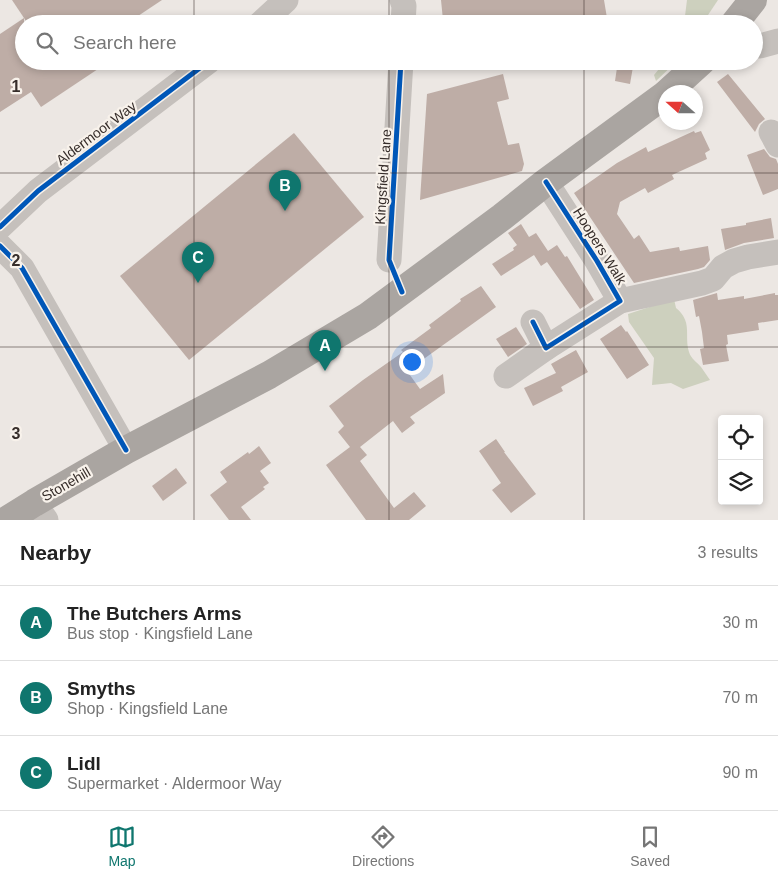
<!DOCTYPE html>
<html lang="en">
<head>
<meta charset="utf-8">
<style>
  body { margin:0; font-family:Helvetica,sans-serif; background:#f2f2f2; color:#222 }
  .controls { position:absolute; right:15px; bottom:15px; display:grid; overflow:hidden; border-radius:5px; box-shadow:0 2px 8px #0003 }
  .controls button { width:45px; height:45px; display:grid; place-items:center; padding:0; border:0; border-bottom:1px solid #e0e0e0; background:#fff; color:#222; font:25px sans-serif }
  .compass { position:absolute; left:658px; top:85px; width:45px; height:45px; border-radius:50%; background:#fff; box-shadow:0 2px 8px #0003; rotate:291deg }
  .you { position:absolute; left:411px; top:361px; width:18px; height:18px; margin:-12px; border:4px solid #fff; border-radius:50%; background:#1a73e8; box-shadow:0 0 0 8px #1a73e833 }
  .badge { display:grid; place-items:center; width:32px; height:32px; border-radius:50%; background:#0f766e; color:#fff; font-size:16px; font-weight:700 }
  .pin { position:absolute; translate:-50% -41px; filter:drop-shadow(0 1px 2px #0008) }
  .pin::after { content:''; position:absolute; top:26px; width:18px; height:15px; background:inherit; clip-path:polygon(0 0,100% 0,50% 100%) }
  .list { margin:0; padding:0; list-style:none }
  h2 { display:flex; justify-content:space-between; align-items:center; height:65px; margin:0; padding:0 20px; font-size:21px }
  h2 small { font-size:16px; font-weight:400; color:#767676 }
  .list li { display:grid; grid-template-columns:32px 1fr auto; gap:15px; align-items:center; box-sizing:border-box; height:75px; padding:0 20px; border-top:1px solid #e0e0e0 }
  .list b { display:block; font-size:19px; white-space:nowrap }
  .list p { margin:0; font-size:16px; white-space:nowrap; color:#767676 }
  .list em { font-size:16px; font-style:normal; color:#767676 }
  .icon { flex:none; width:28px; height:28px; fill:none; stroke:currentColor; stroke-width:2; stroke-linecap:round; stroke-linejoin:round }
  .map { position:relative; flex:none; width:778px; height:520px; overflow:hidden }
  .search { position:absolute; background:#fff; box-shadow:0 2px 8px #0003; left:15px; right:15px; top:15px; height:55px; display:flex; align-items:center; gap:12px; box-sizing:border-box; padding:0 18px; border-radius:28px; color:#767676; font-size:19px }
  .sheet { height:290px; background:#fff }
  nav { display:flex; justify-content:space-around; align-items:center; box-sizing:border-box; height:70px; border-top:1px solid #e0e0e0; background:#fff; font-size:14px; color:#767676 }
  nav a { display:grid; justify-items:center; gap:2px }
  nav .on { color:#0f766e }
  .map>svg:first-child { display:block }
  .green { fill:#cdd0be }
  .building { fill:#beada6 }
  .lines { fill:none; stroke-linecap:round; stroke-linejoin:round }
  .minor { stroke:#c5c0bc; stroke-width:25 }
  .major { stroke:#aaa5a1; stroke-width:28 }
  .cycleway-casing { stroke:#f8f2eb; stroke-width:8 }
  .cycleway { stroke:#0057b8; stroke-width:5 }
  .grid { fill:none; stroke:#362d2a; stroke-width:1; stroke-opacity:0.55 }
  .labels { text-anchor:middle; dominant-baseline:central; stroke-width:4.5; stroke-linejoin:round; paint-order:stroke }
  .street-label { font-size:14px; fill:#362d2a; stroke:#f8f2eb }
  .grid-label { font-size:16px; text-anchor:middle; font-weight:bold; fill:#362d2a; stroke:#f8f2eb; stroke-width:4.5; stroke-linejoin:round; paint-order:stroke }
</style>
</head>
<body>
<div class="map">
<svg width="778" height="520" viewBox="0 0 778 520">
  <rect width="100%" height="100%" fill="#ece7e3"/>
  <g class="green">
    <polygon points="687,0 718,0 702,24 684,24"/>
    <polygon points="662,61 677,61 656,81 654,75 659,69"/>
    <path d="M674,299L676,308C693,322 684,335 689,352C691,359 697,362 701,367C704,371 707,376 710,380L683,389L671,383L652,385L654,358L629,322L628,314Z"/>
  </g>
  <g class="building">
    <polygon points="12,0 162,0 126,24 28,24"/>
    <polygon points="441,0 604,0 608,24 547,24 547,23 457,24 456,18 443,20"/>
    <polygon points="24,18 24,61 110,61 41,107 31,92 0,112 0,34"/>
    <polygon points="618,61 634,61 630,84 615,81"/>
    <polygon points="503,74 509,99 497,102 508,145 519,143 524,164 522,171 420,200 427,94"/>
    <polygon points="728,74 765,119 759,124 755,132 717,82"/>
    <polygon points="694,131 695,133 701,131 710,150 705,153 707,159 672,175 674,179 648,193 645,188 620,202 617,214 634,239 639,235 650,252 679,247 680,251 708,246 710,260 704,267 698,269 634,283 574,193 617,163 646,147 648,152"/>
    <polygon points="294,133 364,217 189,360 120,276"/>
    <polygon points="764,149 770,157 776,159 778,164 778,189 763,195 747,155"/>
    <polygon points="771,218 774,238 744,243 725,250 721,229 746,225 746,223"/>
    <polygon points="521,224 529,237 536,233 548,251 557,245 565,257 567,256 594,300 580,309 547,262 541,266 534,255 501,276 492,264 514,250 513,248 517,245 508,233"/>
    <polygon points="481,286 496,307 407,371 420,389 443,374 445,393 410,417 415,423 402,433 393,421 360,447 367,455 360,461 394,508 414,492 426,506 409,520 366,520 326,465 350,447 338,432 344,426 329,406 363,380 403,352 401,350 431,328 429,325 461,301 460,299"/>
    <polygon points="717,293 718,300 744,296 744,299 775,293 775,295 778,295 778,320 758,323 759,330 727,335 728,344 726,345 729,361 703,365 700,349 704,348 702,332 699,316 696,317 693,300"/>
    <polygon points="621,325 626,332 627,331 649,365 627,379 600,339"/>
    <polygon points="516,327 527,344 508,357 496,339"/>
    <polygon points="576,350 588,372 561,387 563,391 533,406 524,388 556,373 551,364"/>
    <polygon points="496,439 505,452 504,452 536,494 511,513 492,490 501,483 479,451"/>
    <polygon points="259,446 271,463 260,471 269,483 263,487 265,489 241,507 251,520 229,520 210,495 227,482 220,472 248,452 249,454"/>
    <polygon points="176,468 187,483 163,501 152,486"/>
  </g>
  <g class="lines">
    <g class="minor">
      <polyline points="402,0 404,6 403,24"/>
      <polyline points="260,24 286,0"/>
      <polyline points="760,46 778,41"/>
      <polyline points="771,132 778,145"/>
      <polyline points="0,227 38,191 209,61"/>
      <polyline points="0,246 22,268 126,450"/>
      <polyline points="389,260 401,61"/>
      <polyline points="620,301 702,283 713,279 723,267 734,261 748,257 778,252"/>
      <polyline points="533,322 546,348 620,301 597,261 546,182"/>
      <polyline points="506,376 546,348"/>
      <polyline points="34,503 46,520"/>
    </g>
    <g class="major">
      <polyline points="734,24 753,0"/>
      <polyline points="668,92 702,61"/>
      <polyline points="7,520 34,503 126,450 269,375 368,316 502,217 546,182 666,94"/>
    </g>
    <defs>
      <g id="cycleway">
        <polyline points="401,61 389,260 402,292"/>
        <polyline points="0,227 38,191 209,61"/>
        <polyline points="0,246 22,268 126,450"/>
        <polyline points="533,322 546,348 620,301 597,261 546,182"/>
      </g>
    </defs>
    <use href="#cycleway" class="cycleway-casing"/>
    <use href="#cycleway" class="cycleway"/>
  </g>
  <path class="grid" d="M194,0V24M389,0V24M584,0V24M194,61V520M389,61V520M584,61V520M0,173H778M0,347H778"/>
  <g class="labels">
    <g class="street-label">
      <text transform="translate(96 133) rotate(-37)">Aldermoor Way</text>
      <text transform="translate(383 177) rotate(-86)">Kingsfield Lane</text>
      <text transform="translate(600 246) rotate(58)">Hoopers Walk</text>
      <text transform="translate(66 484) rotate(-30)">Stonehill</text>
    </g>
  </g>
  <g class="grid-label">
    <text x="16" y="92">1</text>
    <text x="16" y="266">2</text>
    <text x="16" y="439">3</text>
  </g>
</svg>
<div class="controls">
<button><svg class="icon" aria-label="locate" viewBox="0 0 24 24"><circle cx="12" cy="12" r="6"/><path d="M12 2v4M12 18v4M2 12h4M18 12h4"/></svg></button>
<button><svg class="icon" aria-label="layers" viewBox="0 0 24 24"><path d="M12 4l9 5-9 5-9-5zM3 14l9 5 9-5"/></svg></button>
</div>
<svg class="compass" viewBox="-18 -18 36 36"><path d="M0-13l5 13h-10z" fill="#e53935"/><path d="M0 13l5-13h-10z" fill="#767676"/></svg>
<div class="you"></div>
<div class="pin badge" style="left:325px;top:371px">A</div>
<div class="pin badge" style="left:285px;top:211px">B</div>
<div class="pin badge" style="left:198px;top:283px">C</div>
<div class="search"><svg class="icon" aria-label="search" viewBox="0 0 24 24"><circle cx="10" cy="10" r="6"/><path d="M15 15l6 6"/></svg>Search here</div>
</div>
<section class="sheet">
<h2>Nearby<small>3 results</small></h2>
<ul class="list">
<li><span class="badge">A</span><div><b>The Butchers Arms</b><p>Bus stop · Kingsfield Lane</p></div><em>30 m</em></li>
<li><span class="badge">B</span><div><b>Smyths</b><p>Shop · Kingsfield Lane</p></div><em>70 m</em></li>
<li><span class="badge">C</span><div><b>Lidl</b><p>Supermarket · Aldermoor Way</p></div><em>90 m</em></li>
</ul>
</section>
<nav>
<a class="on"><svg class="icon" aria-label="map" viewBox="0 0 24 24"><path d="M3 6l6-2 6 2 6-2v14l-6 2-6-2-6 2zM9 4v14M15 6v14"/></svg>Map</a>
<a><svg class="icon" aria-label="directions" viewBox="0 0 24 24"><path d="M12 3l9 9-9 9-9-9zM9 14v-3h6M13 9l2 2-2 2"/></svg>Directions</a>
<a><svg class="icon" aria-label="saved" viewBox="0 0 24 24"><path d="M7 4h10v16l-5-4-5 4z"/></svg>Saved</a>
</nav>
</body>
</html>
